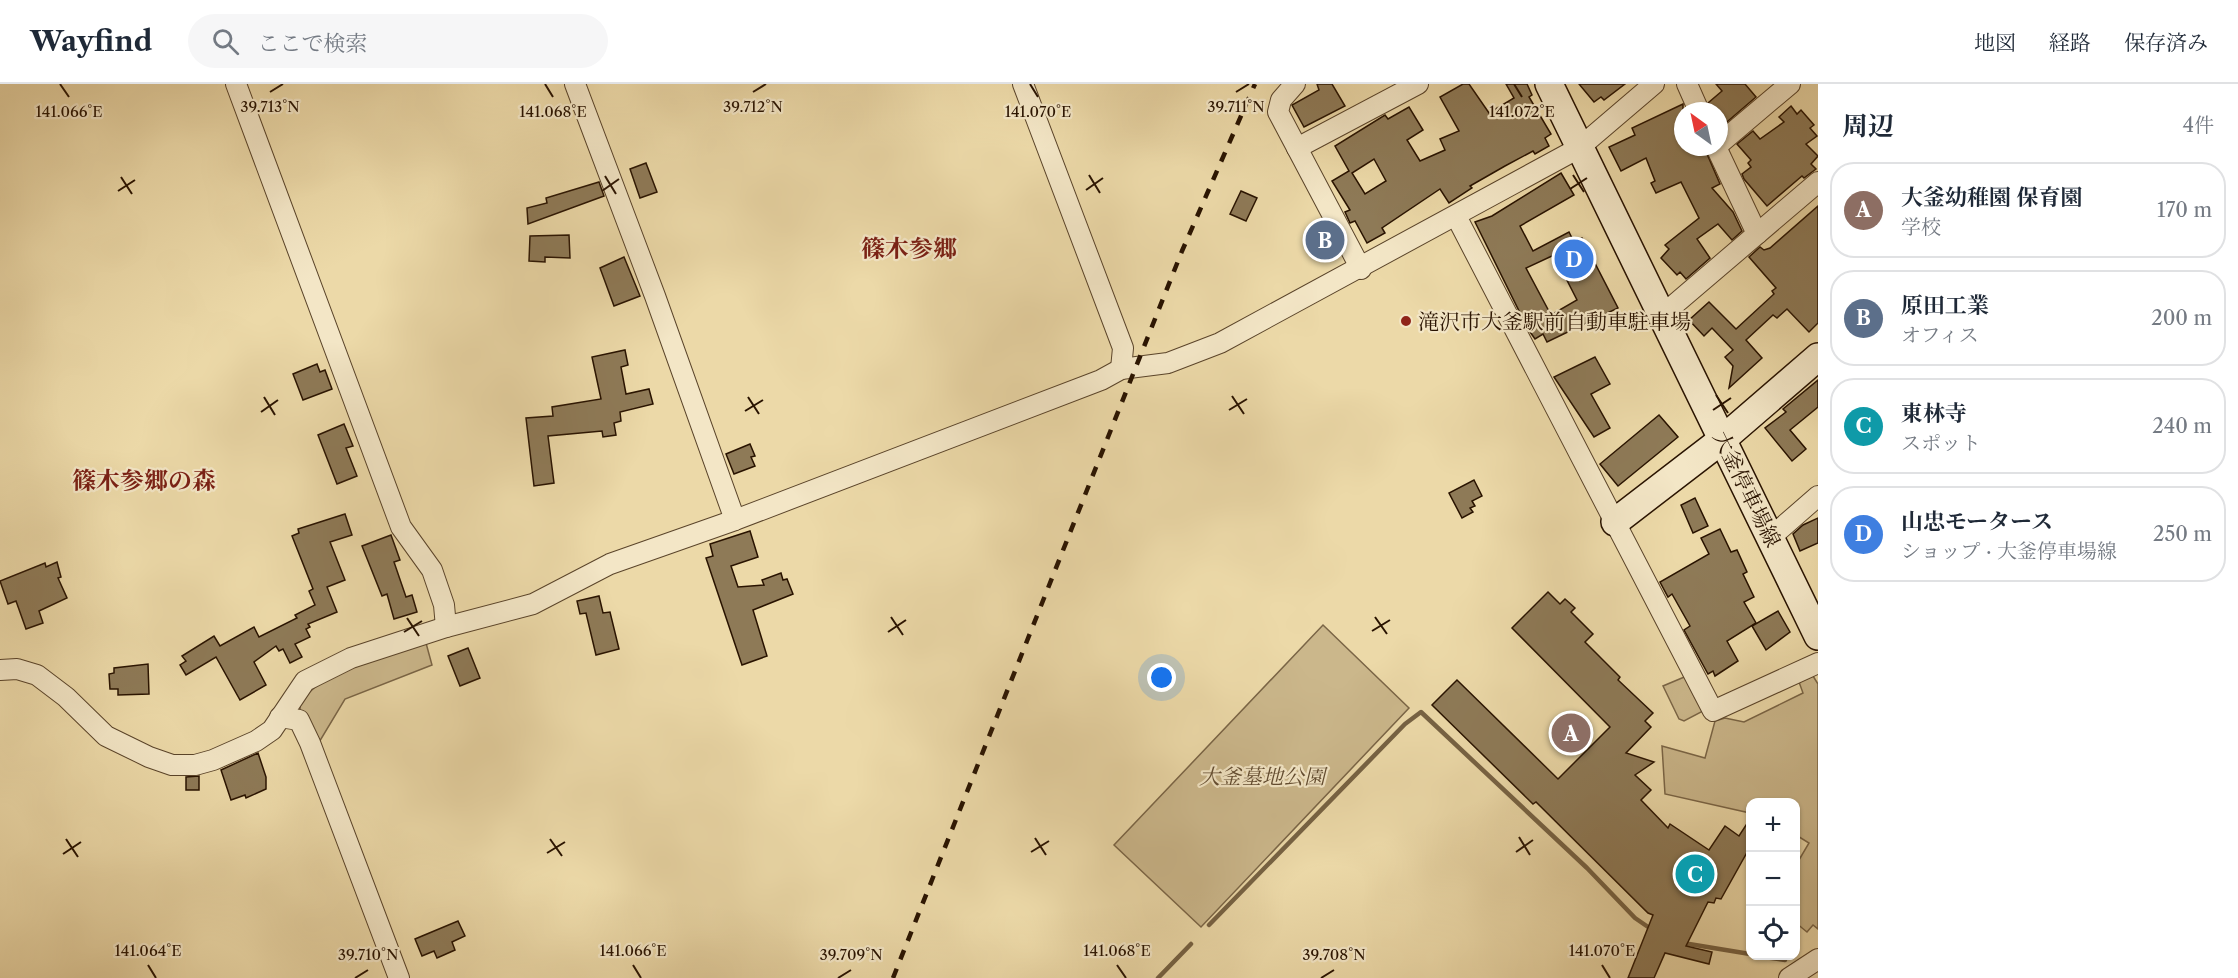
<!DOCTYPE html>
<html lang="ja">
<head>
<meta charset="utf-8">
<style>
  body { margin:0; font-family:"Libre Caslon Text","Noto Serif JP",serif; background:#f6f6f7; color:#1f2937 }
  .controls { position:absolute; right:18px; bottom:18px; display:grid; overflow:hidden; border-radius:12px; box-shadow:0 2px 4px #0004 }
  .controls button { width:54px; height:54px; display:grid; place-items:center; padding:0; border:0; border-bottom:2px solid #e0e1e3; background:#fff; color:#1f2937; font:30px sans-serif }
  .compass { position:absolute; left:1674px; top:18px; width:54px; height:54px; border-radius:50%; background:#fff; box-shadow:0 2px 4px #0004; rotate:327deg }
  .you { position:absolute; left:1162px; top:594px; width:21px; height:21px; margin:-15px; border:4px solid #fff; border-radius:50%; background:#1a73e8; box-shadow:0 0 0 9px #1a73e833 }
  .badge { display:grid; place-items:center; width:39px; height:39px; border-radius:50%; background:#8f2418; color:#fff; font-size:20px; font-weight:700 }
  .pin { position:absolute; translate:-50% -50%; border:3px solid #fff; box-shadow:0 2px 6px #0006 }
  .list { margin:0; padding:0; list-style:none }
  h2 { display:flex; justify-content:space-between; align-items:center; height:78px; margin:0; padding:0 24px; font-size:26px }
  h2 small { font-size:20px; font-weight:400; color:#747a83 }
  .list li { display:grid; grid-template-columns:39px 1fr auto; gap:18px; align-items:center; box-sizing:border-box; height:96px; margin:0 12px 12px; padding:0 12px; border:2px solid #e0e1e3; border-radius:24px }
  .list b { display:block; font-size:22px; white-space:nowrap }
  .list p { margin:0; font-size:20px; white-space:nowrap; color:#747a83 }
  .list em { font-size:20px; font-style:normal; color:#747a83 }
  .icon { flex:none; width:33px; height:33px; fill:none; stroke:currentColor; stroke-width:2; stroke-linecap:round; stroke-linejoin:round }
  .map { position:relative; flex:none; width:1818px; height:894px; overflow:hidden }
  header { display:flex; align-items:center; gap:36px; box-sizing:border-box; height:84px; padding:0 30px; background:#fff; border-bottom:2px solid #e0e1e3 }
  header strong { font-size:28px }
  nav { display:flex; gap:33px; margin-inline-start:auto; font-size:21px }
  .search { width:420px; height:54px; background:#f6f6f7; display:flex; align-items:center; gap:15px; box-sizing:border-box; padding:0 21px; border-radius:33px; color:#747a83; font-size:22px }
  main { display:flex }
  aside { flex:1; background:#fff }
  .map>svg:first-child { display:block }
  .green { fill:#cbb78b; stroke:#7a6546; stroke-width:1.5 }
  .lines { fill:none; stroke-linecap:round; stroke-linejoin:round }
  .stream { stroke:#766243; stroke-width:4.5 }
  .building { fill:#8e7a57; stroke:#291300; stroke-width:1.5; fill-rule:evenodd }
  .street-casing { stroke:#5a442a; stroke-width:22 }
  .secondary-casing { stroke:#291300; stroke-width:30 }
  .street { stroke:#f3e6c6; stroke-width:20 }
  .secondary { stroke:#f3e6c6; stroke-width:27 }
  .rail { stroke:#291300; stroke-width:4.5; stroke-dasharray:10 10; stroke-linecap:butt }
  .ticks { fill:none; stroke:#291300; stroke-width:2 }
  .poi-dot { fill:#8f2418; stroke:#f3e6c6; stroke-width:2 }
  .labels { text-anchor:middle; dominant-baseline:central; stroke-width:4.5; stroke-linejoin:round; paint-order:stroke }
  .poi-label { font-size:21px; fill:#291300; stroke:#f3e6c6; text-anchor:start }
  .street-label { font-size:21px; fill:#291300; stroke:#f3e6c6 }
  .park-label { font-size:21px; font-style:italic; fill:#624c31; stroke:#f3e6c6 }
  .quarter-label { font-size:24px; font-weight:bold; fill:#7a1f14; stroke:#f3e6c6 }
  .ticks-label { font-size:15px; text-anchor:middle; fill:#291300; stroke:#f3e6c6; stroke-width:4.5; stroke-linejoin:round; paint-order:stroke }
</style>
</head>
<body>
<header>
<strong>Wayfind</strong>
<div class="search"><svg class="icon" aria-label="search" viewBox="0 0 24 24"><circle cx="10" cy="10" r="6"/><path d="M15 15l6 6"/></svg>ここで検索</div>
<nav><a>地図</a><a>経路</a><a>保存済み</a></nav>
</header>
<main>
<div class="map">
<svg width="1818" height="894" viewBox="0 0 1818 894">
  <rect width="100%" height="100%" fill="#ecd9a8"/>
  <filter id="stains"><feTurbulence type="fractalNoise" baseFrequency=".00333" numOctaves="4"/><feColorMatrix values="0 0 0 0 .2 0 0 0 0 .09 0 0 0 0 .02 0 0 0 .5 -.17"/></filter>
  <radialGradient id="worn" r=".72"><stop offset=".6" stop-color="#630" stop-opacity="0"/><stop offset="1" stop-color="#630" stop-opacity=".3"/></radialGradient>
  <g class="green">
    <polygon points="1323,541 1409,624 1201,843 1114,761"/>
    <path d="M426,559L432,581L345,615L318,660C313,651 302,638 300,627C295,595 403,567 426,559Z"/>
    <polygon points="1689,591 1705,626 1684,637 1679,635 1663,602"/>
    <polygon points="1813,592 1818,600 1818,845 1813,841 1807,848 1796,839 1796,781 1809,759 1796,751 1796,718 1750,718 1750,729 1665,710 1662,662 1705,674 1715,637 1725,634 1744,638 1803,609 1799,598"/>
  </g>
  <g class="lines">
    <g class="stream">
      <polyline points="1209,841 1405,640 1421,628 1587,784 1635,834 1651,845"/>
      <polyline points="1683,859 1750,870"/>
      <polyline points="1757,872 1785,876"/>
      <polyline points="1158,894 1191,860"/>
    </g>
  </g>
  <g class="building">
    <polygon points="1317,0 1332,0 1345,22 1304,43 1292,21 1319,6"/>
    <path d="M1463,0H1469L1489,29L1514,14L1506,0H1527L1532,11L1529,13L1551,50L1545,54L1549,62L1535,70L1533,67L1505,82L1470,102L1472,104L1449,119L1440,105L1382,144L1385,149L1367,159L1355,137L1350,139L1345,128L1350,126L1332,97L1349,87L1335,62L1385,31L1388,35L1409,23L1423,46L1407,56L1420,77L1445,66L1440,55L1459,47L1440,13ZM1374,75L1386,97L1365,110L1352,89Z"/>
    <polygon points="1579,0 1625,0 1604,16 1601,13 1594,18"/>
    <polygon points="1716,0 1745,0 1756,13 1721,43 1719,27 1711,27 1708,19 1722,7"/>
    <polygon points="1683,20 1683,63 1704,63 1720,100 1712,104 1733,128 1742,147 1732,156 1718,140 1697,155 1710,174 1686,195 1680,188 1677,191 1661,174 1669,165 1665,161 1699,134 1681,98 1656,109 1651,99 1655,97 1646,74 1621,87 1609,63 1635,51 1632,44"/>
    <polygon points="1791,22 1797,30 1801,26 1814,41 1810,44 1817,52 1806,60 1818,72 1811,80 1816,85 1804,94 1802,92 1767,122 1744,95 1742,90 1751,83 1748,79 1751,76 1737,60 1753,47 1760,55 1784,38 1779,33"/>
    <polygon points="646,79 657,108 640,114 630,85"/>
    <path d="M1561,89L1574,111L1520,142L1533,167L1569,148L1574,158L1582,154L1618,224L1547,258L1543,250L1535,255L1528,245L1475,138L1492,132ZM1554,171L1577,216L1551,231L1526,184Z"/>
    <polygon points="599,98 604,112 528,140 527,124 547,119 546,114"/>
    <polygon points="1241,107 1257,114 1246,137 1230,130"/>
    <polygon points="1818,122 1818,239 1809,248 1787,225 1777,234 1773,231 1746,256 1762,274 1729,304 1733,282 1725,273 1733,266 1712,244 1704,252 1689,236 1709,218 1736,245 1774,210 1772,207 1776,204 1749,173 1760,163 1764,166 1770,164"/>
    <polygon points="1328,148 1336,163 1322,169 1315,154"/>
    <polygon points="569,151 570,174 545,173 545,178 529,177 530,152"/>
    <polygon points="624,173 640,212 614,222 600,184"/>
    <polygon points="625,266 628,281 621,283 626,310 649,305 653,320 620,328 621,337 614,339 616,351 603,353 602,347 548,352 554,399 534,402 526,334 553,332 552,323 601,315 592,273"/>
    <polygon points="1595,273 1610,300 1591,310 1610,344 1594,353 1554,293"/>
    <polygon points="317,280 320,288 325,286 332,305 303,316 293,290"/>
    <polygon points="1818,296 1818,323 1790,346 1806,365 1792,377 1765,344 1786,328 1783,325"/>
    <polygon points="1659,331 1678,353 1618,402 1600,380"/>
    <polygon points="344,340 353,362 346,364 357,392 337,400 318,351"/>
    <polygon points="750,360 755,372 751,373 755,382 734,390 726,370"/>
    <polygon points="1474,396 1482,412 1472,417 1475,422 1470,424 1473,428 1462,434 1449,409"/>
    <polygon points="1695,414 1708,442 1693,449 1681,421"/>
    <polygon points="345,430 352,451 330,458 345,496 327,503 337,528 308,540 310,543 306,545 310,553 295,560 302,573 290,579 283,565 279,567 276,562 254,578 266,601 240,616 216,573 186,591 180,581 186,577 182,572 214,552 220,562 254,543 259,553 297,534 295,531 315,521 309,507 313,505 292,452 299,449 298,445"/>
    <polygon points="1818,434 1818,459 1800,467 1793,450 1803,441"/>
    <polygon points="1720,445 1731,468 1737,466 1747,488 1743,490 1754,513 1744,518 1756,539 1727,557 1738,577 1715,592 1713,587 1708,590 1684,546 1690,542 1672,510 1668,513 1660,498 1709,470 1701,454"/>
    <polygon points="750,447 758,473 731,482 738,503 764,501 762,496 781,489 783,496 787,495 793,510 753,526 767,572 742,581 706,474 713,472 710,460"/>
    <polygon points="391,451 400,476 394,478 406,513 412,511 417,528 394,535 387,510 382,512 362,462"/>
    <polygon points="57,478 61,493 58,494 67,514 39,527 43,539 26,545 16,517 8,520 0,497 45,479 46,483"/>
    <polygon points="1548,508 1560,520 1565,515 1575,524 1571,528 1593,550 1585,558 1620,593 1618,596 1653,629 1645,637 1651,643 1626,669 1654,678 1635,691 1651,706 1641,716 1668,744 1670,740 1709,766 1725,742 1739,752 1750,735 1750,763 1721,815 1716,814 1714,819 1708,818 1686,862 1712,868 1709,880 1665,869 1654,894 1628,894 1653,831 1648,829 1536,718 1533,720 1432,621 1457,596 1558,695 1610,643 1512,544"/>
    <polygon points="599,512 603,529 610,528 619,565 596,571 586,529 580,530 577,517"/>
    <polygon points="1778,527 1790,548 1766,566 1752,542"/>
    <polygon points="468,564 480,594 460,602 448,572"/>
    <polygon points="148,580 149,610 118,611 118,605 110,605 109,590 114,589 114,584"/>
    <polygon points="258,669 266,693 266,705 246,714 245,711 231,716 221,686"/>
    <polygon points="199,692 199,706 186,706 186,693"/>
    <polygon points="458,837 465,852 452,858 455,866 437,874 434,867 422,872 415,855"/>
  </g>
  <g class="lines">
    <defs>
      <g id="street">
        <polyline points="236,0 401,443 432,486 444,521 446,543"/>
        <polyline points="575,0 655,212 735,436"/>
        <polyline points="1023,0 1123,264 1121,285"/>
        <polyline points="1295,0 1281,16 1278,28 1361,185"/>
        <polyline points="1687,0 1699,27"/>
        <polyline points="1719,60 1790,0"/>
        <polyline points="1716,63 1757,150"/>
        <polyline points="1297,64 1418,0"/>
        <polyline points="1456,132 1713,627 1818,579"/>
        <polyline points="1661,232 1818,98"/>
        <polyline points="1771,453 1818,412"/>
        <polyline points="0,586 17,585 37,591 66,613 106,652 149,673 172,681 195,681 213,676 256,657 272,646 305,597 351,574 446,543 533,520 610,480 735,436 1101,296 1121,285 1168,279 1220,259 1579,64 1654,0"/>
        <polyline points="280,633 299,636 310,659 399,894"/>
        <polyline points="1789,894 1818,875"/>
      </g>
      <g id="secondary">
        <polyline points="1549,0 1818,552"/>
        <polyline points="1615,438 1723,355 1818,273"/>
      </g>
    </defs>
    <use href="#street" class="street-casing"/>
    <use href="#secondary" class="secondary-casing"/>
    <use href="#street" class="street"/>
    <use href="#secondary" class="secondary"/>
    <polyline class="rail" points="893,894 1182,167 1255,0"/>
  </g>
  <path class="ticks" d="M60,0L69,13M545,0L553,13M1030,0L1038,13M1514,0L1522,13M270,8L283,0M753,8L766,0M1236,8L1249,0M1089,91L1100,109M1573,91L1584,108M605,92L616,110M121,93L132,110M1570,105L1587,94M1086,106L1103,94M118,107L135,96M602,107L619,95M1716,311L1728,329M1232,312L1244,330M264,313L275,331M748,313L759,330M1229,326L1247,315M1713,326L1731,314M745,327L763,316M261,328L278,316M891,533L903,551M1375,533L1387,550M407,534L419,552M1372,547L1390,536M404,548L422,537M888,548L906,536M1519,753L1530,771M1035,754L1046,771M66,755L78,773M550,755L562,772M1031,768L1049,757M1516,768L1533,756M547,769L565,758M63,770L81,758M148,881L156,894M633,881L641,894M1117,881L1126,894M1602,881L1610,894M355,894L368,886M838,894L851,886M1321,894L1334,886"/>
  <circle class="poi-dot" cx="1406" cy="237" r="6"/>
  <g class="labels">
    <g class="poi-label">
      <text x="1418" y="237">滝沢市大釜駅前自動車駐車場</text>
    </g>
    <g class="street-label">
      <text transform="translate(1747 405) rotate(64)">大釜停車場線</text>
    </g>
    <g class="park-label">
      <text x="1262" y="692">大釜墓地公園</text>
    </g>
    <g class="quarter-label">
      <text x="909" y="164">篠木参郷</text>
      <text x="144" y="396">篠木参郷の森</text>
    </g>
  </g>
  <g class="ticks-label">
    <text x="270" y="28">39.713°N</text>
    <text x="753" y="28">39.712°N</text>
    <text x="1236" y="28">39.711°N</text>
    <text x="69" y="33">141.066°E</text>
    <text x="553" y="33">141.068°E</text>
    <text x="1038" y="33">141.070°E</text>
    <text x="1522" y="33">141.072°E</text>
    <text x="148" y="872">141.064°E</text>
    <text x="633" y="872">141.066°E</text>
    <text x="1117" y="872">141.068°E</text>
    <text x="1602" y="872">141.070°E</text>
    <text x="368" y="876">39.710°N</text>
    <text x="851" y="876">39.709°N</text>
    <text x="1334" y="876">39.708°N</text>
  </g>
  <rect width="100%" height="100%" filter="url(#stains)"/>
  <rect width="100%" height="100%" fill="url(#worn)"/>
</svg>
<div class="controls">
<button>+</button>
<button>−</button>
<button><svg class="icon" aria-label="locate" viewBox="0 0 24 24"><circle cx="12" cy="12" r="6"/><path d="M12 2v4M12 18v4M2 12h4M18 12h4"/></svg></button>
</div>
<svg class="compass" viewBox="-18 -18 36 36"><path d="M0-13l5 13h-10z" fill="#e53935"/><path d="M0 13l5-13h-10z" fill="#747a83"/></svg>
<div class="you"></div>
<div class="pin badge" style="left:1571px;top:649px;background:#8d6e63">A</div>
<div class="pin badge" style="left:1325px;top:156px;background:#5c6f8a">B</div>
<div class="pin badge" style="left:1695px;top:790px;background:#0f9aa8">C</div>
<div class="pin badge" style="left:1574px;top:175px;background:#3f7fe0">D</div>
</div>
<aside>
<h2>周辺<small>4件</small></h2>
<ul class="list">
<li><span class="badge" style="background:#8d6e63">A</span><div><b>大釜幼稚園 保育園</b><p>学校</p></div><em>170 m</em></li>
<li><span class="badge" style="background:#5c6f8a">B</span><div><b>原田工業</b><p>オフィス</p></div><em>200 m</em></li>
<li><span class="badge" style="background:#0f9aa8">C</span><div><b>東林寺</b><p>スポット</p></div><em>240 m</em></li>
<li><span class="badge" style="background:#3f7fe0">D</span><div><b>山忠モータース</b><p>ショップ · 大釜停車場線</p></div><em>250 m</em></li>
</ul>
</aside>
</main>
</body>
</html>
